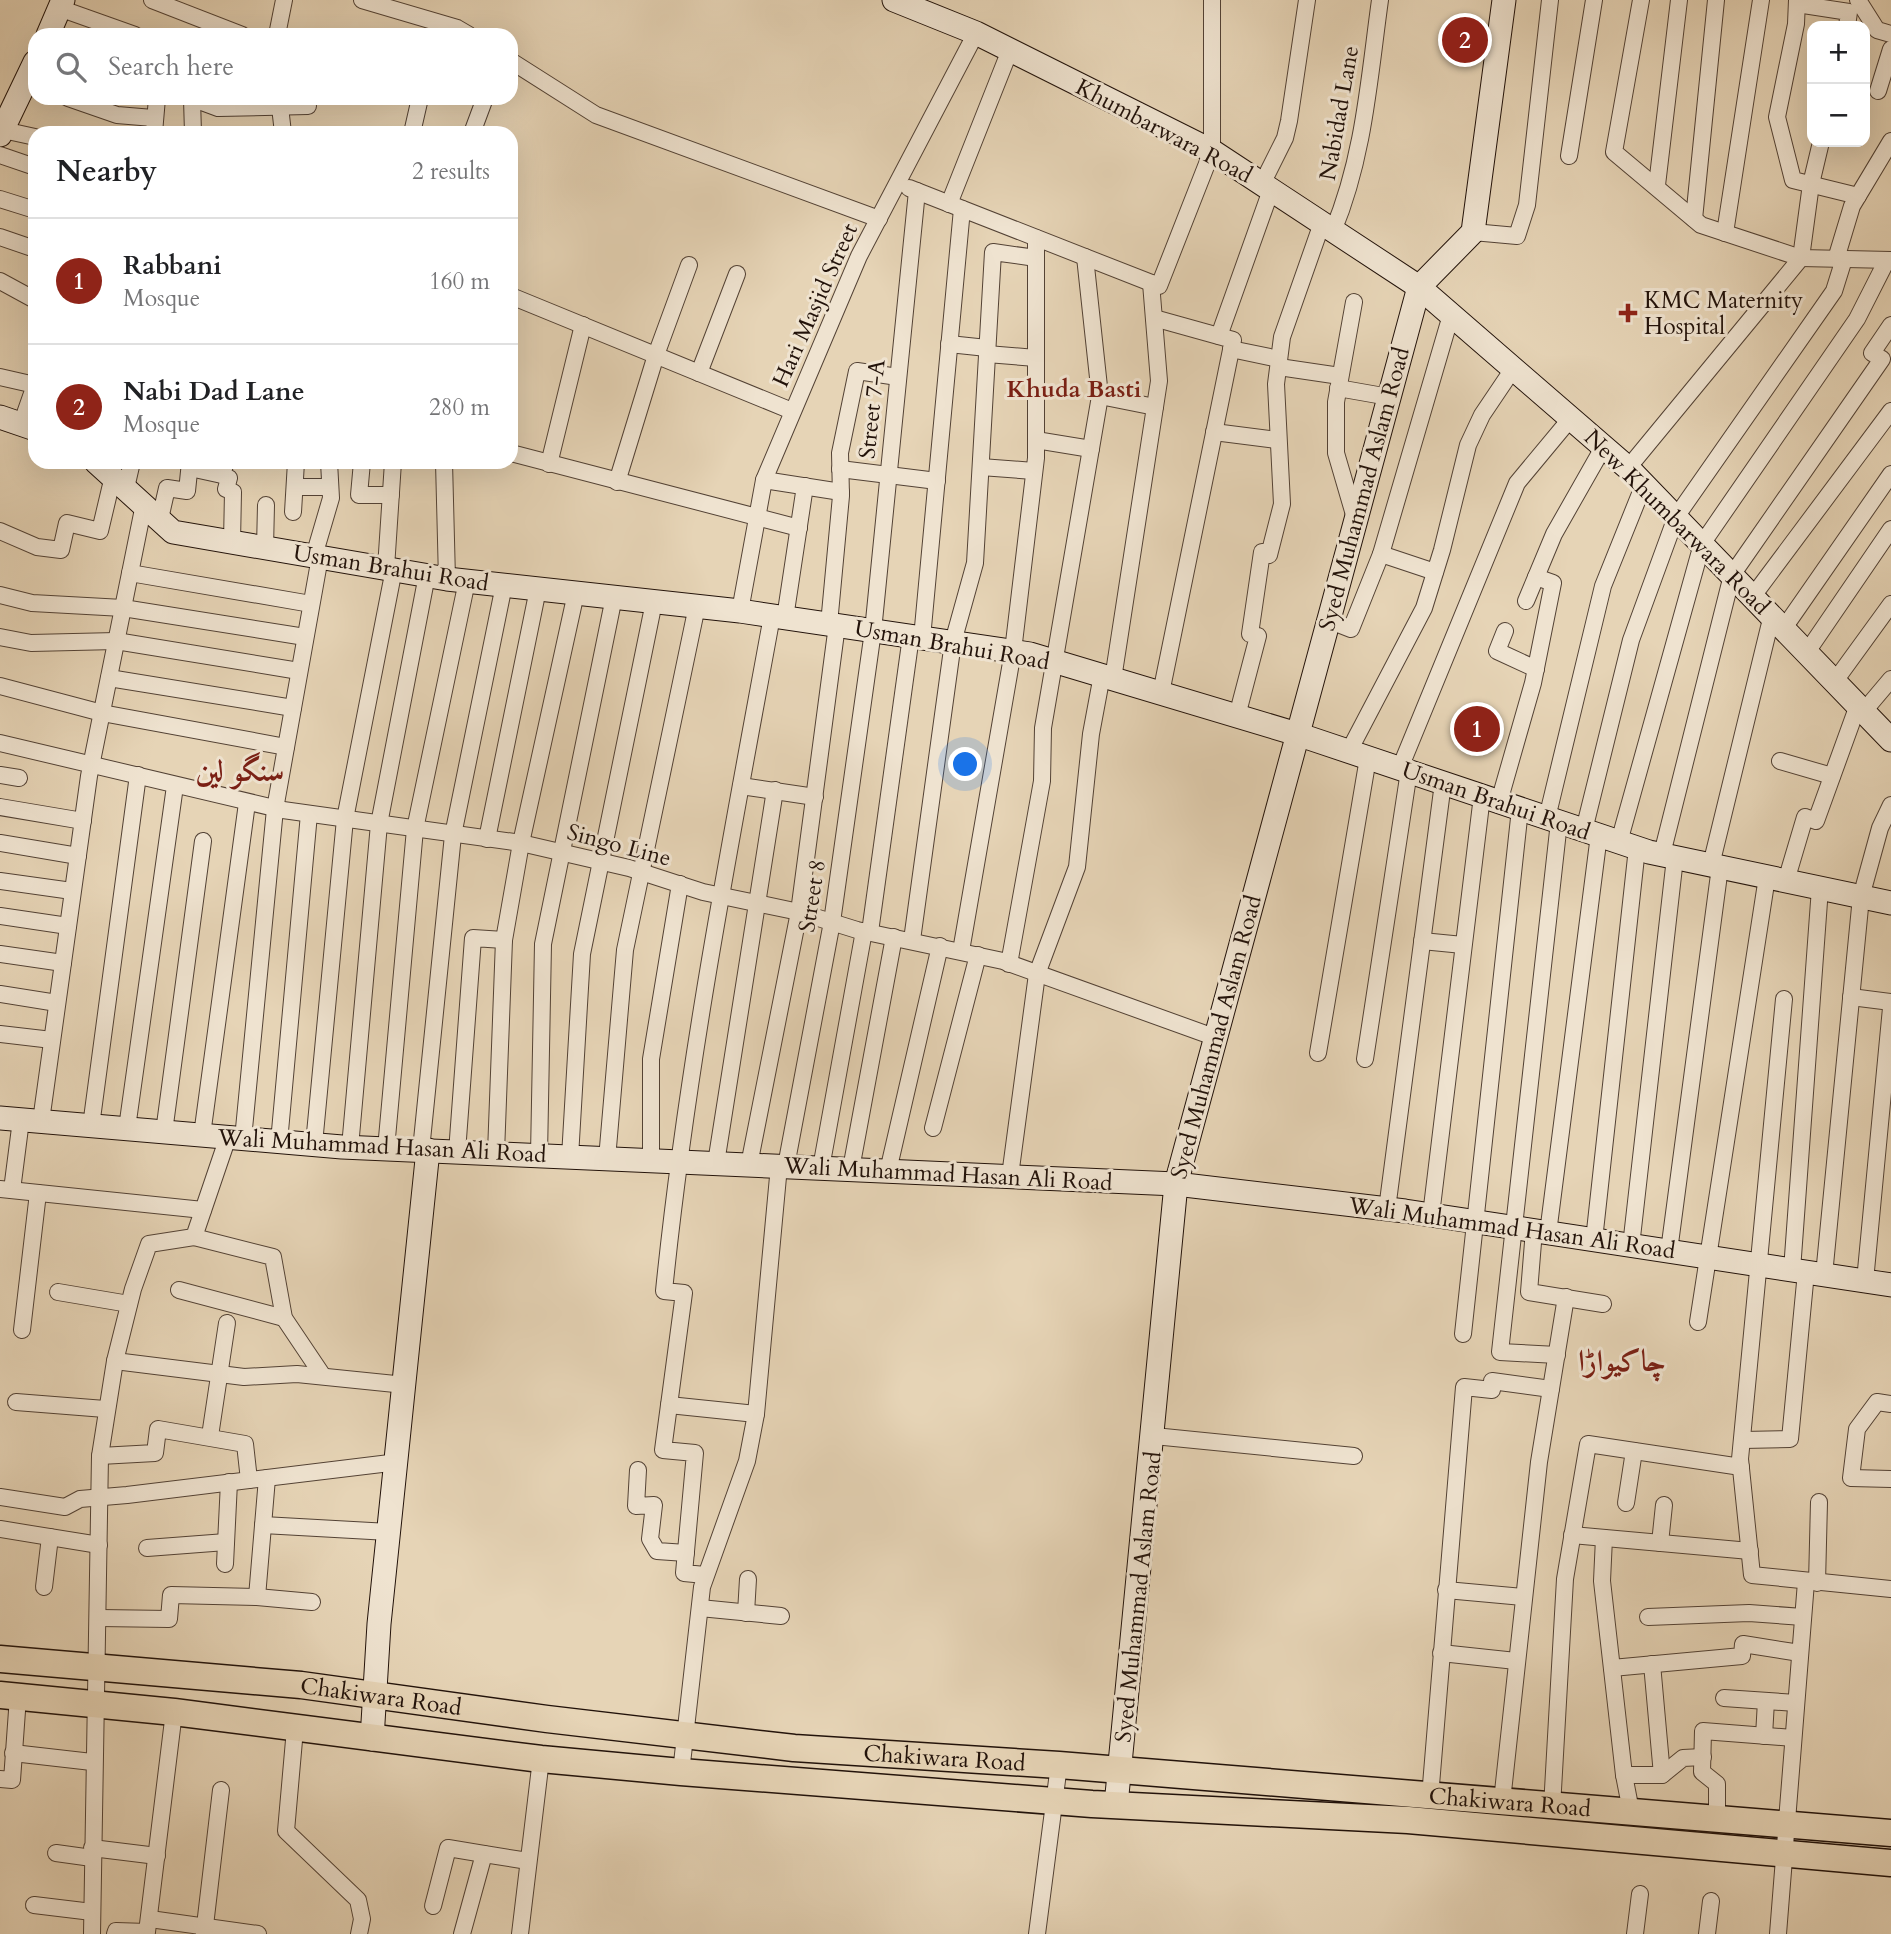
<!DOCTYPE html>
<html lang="en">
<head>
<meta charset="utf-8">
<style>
  body { margin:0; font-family:Cardo,Amiri,serif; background:#f2f2f2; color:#202124 }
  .controls { position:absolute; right:21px; top:21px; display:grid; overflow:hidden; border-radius:14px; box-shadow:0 7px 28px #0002 }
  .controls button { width:63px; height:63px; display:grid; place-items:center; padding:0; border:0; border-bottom:2px solid #e0e0e0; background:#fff; color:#202124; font:35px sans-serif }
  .you { position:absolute; left:966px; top:765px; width:24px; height:24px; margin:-18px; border:5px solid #fff; border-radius:50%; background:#1a73e8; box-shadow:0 0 0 10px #1a73e833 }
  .badge { display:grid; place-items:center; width:46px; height:46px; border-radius:50%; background:#8f2418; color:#fff; font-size:23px; font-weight:700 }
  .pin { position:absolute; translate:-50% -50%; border:4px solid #fff; box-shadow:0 2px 7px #0006 }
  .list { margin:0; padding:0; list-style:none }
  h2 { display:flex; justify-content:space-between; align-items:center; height:91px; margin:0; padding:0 28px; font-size:30px }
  h2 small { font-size:23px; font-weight:400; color:#757577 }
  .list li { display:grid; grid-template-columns:46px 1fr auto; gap:21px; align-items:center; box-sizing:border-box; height:126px; padding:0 28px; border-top:2px solid #e0e0e0 }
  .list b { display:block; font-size:26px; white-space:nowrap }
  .list p { margin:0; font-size:23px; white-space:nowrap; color:#757577 }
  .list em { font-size:23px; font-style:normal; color:#757577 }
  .icon { flex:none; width:38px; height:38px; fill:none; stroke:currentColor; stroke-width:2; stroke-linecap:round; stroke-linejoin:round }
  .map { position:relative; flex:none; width:1891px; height:1934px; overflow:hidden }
  .search { position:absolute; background:#fff; box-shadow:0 7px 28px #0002; left:28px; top:28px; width:490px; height:77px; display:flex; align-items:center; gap:18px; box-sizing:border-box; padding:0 24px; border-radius:21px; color:#757577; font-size:26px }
  .panel { position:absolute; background:#fff; box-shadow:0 7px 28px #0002; left:28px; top:126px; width:490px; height:343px; border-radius:21px }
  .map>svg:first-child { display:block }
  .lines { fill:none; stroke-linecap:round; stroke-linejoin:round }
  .street-casing { stroke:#534235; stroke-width:18 }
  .secondary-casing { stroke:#22120a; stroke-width:25 }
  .primary-casing { stroke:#22120a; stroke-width:29 }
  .street { stroke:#efe3d0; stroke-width:16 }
  .secondary { stroke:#efe3d0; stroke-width:23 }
  .primary { stroke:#e6d4b6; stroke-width:26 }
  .poi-dot { fill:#8f2418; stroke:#efe3d0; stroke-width:2.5 }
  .labels { text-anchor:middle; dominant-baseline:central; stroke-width:6; stroke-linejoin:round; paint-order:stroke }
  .street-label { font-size:23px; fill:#22120a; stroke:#efe3d0 }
  .poi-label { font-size:23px; fill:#22120a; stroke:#efe3d0; text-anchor:start }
  .neighbourhood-label { font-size:24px; font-weight:bold; fill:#7a1f14; stroke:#efe3d0 }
  .district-label { font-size:30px; font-weight:bold; fill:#7a1f14; stroke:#efe3d0 }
</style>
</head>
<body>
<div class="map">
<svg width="1891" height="1934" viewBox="0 0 1891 1934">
  <rect width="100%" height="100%" fill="#e6d4b6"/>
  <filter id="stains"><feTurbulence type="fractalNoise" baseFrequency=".00286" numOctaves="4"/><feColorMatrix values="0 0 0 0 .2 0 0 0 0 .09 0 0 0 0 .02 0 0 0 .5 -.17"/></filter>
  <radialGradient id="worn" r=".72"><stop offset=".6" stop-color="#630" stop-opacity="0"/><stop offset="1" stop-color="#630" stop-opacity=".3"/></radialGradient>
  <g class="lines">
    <defs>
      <g id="street">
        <polyline points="152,0 242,35"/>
        <polyline points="362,0 457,28 469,35"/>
        <polyline points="1641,0 1614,152 1701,225 1801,258 1891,260"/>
        <polyline points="1797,0 1796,24 1777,117 1793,180 1858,196"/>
        <polyline points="1858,0 1877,30 1891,34"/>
        <polyline points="1797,4 1849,12 1847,26"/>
        <polyline points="59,8 135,35"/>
        <polyline points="277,35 284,0"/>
        <polyline points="511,61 596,115 879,219"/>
        <polyline points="1878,91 1891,49"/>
        <polyline points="68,98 117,115 153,118"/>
        <polyline points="191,98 218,108 308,106"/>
        <polyline points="279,98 283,133"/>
        <polyline points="192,99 193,133"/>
        <polyline points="3,130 35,137"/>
        <polyline points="154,133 157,98"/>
        <polyline points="412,133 420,98"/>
        <polyline points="472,133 485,98"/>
        <polyline points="0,155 35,167"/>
        <polyline points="1569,156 1594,0"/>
        <polyline points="1262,184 1285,138 1289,121 1307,0"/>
        <polyline points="1657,185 1679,0"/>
        <polyline points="909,188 1159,286 1212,151 1212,0"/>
        <polyline points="0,199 35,210"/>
        <polyline points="949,204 1010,50"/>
        <polyline points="1694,219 1716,0"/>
        <path d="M1333,231C1364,157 1369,79 1380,0"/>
        <polyline points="1473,232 1517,236 1527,205 1550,0"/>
        <polyline points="1725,233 1761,0"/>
        <polyline points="0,237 35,249"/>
        <polyline points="1836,259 1852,206 1891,141"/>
        <polyline points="0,281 35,300"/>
        <polyline points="511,296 792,411"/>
        <polyline points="1354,302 1336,402 1336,453 1355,518"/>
        <polyline points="1154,318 1233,340 1161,693"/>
        <polyline points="1219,336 1271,190"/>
        <polyline points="949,344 987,348"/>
        <polyline points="1231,349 1279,359"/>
        <polyline points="987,354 1036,358"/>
        <polyline points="1279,367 1340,376"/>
        <polyline points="699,373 737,274"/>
        <polyline points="0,377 35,385"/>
        <polyline points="1338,388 1389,397"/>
        <polyline points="1100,396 1155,407"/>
        <polyline points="21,425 35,385"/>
        <polyline points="1214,432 1277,440"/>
        <polyline points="1036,440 1091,449"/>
        <polyline points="511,453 799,528"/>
        <polyline points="226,462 222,475 229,478 226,489 233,492 232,542"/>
        <polyline points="362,462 359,495 391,495"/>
        <polyline points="444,462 447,579"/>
        <polyline points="549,464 583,325"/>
        <polyline points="981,467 1034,471"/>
        <polyline points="190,468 222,475"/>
        <polyline points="1628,468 1801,258 1811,184 1821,142"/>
        <polyline points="840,469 937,481"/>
        <polyline points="764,480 841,492"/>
        <polyline points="617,482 656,355 689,265"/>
        <polyline points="295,487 330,487"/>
        <polyline points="126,488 132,462"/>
        <polyline points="293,512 296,462"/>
        <polyline points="160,519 167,488 187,491 190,462"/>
        <polyline points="0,531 37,547 61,550 67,523 100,531 113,476"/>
        <polyline points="265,548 266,505"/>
        <polyline points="1381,554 1435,572"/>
        <polyline points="314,556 331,498 329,462"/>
        <polyline points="386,568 393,462"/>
        <polyline points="130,573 311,604"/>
        <polyline points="0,595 32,603 123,608 305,637"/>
        <polyline points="1753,596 1891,411"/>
        <polyline points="1526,601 1554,534 1604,446"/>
        <polyline points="740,611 764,480 859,256 976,33"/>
        <polyline points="785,618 805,486"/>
        <polyline points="1328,620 1351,629 1381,554 1451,315"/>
        <polyline points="829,624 841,496 840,453 857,371 898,377"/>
        <polyline points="1784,628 1891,474"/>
        <polyline points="1505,631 1497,651 1536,669"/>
        <polyline points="0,637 31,643 116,641 299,671"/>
        <polyline points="922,638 962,209"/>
        <polyline points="1807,652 1891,529"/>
        <polyline points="109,678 293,708"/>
        <polyline points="1113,679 1159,381 1151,283"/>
        <polyline points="1835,681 1891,604"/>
        <polyline points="0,686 102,713 286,747"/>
        <polyline points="1864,711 1891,679"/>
        <polyline points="1237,716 1258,636 1250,634 1262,552 1269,555 1282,504 1276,384 1282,337 1322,223"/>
        <polyline points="0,743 283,810 521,843 629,868 703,892 799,912 857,930 1003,961 1214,1037"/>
        <polyline points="1349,751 1424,608 1442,550 1468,445 1482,415 1513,369"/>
        <polyline points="1780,761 1832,776"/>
        <polyline points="1400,768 1517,483 1571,418"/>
        <polyline points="0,775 19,778"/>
        <polyline points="741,786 815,797"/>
        <polyline points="1499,802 1533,683 1553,583 1536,577"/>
        <polyline points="0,807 83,821"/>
        <polyline points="1547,818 1603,586 1644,484"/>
        <polyline points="1584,830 1631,640 1676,517 1834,291 1844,259"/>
        <polyline points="487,839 538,589"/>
        <polyline points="1619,842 1702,544 1857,319 1887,260"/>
        <polyline points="0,843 78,856"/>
        <polyline points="1662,854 1732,575 1882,359 1872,353 1891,325"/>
        <polyline points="1711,865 1772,615"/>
        <polyline points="0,881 72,891"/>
        <polyline points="1786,881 1805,817 1816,821 1858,705"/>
        <polyline points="0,916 68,926"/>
        <polyline points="870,932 911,636"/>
        <polyline points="912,940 953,642 975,563 993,252 1036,258"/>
        <polyline points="1422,941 1463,945"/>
        <polyline points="961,951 1013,651 1036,458 1036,238"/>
        <polyline points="0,954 63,963"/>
        <polyline points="1009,964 1042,781 1043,728 1100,396 1085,257"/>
        <polyline points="0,994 57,1003"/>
        <polyline points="1851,997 1891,1002"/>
        <polyline points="1784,999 1740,1459 1752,1575 1891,1589"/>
        <polyline points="0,1034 52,1040"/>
        <polyline points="1318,1053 1368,758"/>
        <polyline points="1365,1059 1409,771"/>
        <polyline points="41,1121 89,776 144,504"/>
        <polyline points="91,1126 138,775"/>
        <polyline points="127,1128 175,786"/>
        <polyline points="933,1128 978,955"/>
        <polyline points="164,1132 203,841"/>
        <polyline points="202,1135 247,803"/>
        <polyline points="243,1139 275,809 320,557"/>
        <polyline points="279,1142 309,814"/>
        <polyline points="314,1144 345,819 394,569"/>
        <polyline points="350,1147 379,824 427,575"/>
        <polyline points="386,1149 415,829 467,581"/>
        <polyline points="421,1150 453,835 504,585"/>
        <polyline points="457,1152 473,938 504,940"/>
        <polyline points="496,1153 504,940 521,843 576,593"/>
        <polyline points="539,1155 543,944 614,597"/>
        <polyline points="570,1157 582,954 654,602"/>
        <polyline points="607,1159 625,950 697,606"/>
        <polyline points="651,1160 651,1059 680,884"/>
        <polyline points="716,1163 775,790"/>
        <polyline points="749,1165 799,912 837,625"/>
        <polyline points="786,1166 832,922 873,631 917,191"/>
        <polyline points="821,1168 864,931"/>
        <polyline points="851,1169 894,937"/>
        <polyline points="888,1171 940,946"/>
        <polyline points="1010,1176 1037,974 1077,867 1091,734 1102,675"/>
        <polyline points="0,1189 203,1210"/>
        <polyline points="12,1190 21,1120"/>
        <polyline points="1387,1209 1443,783"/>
        <polyline points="1431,1215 1482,796"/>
        <polyline points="1534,1230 1529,1292 1603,1304"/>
        <polyline points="1548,1233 1599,835"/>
        <polyline points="194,1237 273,1257 284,1318 323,1376"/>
        <polyline points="1594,1240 1637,848"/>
        <polyline points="1631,1246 1675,858"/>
        <polyline points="1669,1251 1720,867"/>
        <polyline points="1792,1270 1820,888"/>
        <polyline points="1824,1275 1861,897 1880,828 1891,805"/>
        <polyline points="1865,1281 1891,1008"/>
        <polyline points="179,1290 284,1318"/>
        <polyline points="58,1292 129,1304"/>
        <polyline points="1698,1322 1767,877"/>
        <polyline points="22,1330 38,1193"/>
        <polyline points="1463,1334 1520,809"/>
        <polyline points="1557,1355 1500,1352 1559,822"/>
        <polyline points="115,1361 244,1377 297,1374 405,1385"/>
        <polyline points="16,1402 105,1409"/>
        <polyline points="1891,1404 1877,1402 1857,1429 1851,1478 1891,1479"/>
        <polyline points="669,1405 756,1414"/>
        <polyline points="210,1436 227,1323"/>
        <polyline points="1154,1436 1354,1456"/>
        <polyline points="1743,1440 1790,1439 1806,1272"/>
        <polyline points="100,1456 155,1453 158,1429 245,1444 249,1480"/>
        <polyline points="638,1470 636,1506 654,1505 650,1539 657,1551 686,1553"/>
        <polyline points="0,1497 65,1507 80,1499 127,1495 398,1462"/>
        <polyline points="1626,1503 1634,1451"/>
        <polyline points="263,1525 389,1532"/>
        <polyline points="0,1529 99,1545"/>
        <polyline points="1572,1535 1750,1551"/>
        <polyline points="1604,1538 1602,1581 1624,1775 1631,1811"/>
        <polyline points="1660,1543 1664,1505"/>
        <polyline points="147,1548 226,1542"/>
        <polyline points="225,1564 229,1482"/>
        <path d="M705,1575L684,1573L695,1453L663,1450L684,1293L664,1291C687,1064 731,840 772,616"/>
        <polyline points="1817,1583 1819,1502"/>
        <polyline points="44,1587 50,1537"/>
        <polyline points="1446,1590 1523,1597"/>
        <polyline points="257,1597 267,1478"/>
        <polyline points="700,1608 781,1616"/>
        <polyline points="746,1613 748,1579"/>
        <polyline points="1648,1617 1749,1613 1803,1617"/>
        <polyline points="100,1618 169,1619 171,1595 257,1597 312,1602"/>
        <polyline points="1441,1653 1516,1661"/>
        <polyline points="1652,1664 1662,1775"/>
        <polyline points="1612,1668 1742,1656 1743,1644 1800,1653"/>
        <polyline points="1724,1698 1796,1703"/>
        <polyline points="295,1729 286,1831 358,1900 362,1919 359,1934"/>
        <polyline points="1764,1736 1766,1701"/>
        <polyline points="13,1753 92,1762"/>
        <polyline points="681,1772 702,1587 747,1461 756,1414 779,1166"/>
        <polyline points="1624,1775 1662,1775 1683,1758 1703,1757"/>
        <polyline points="0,1779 12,1780 18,1697"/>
        <polyline points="1430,1797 1464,1387 1492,1390 1492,1381 1551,1389"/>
        <polyline points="1502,1801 1539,1462 1566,1297"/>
        <polyline points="1552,1807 1565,1579 1588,1444 1741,1467"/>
        <polyline points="1717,1818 1717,1784 1702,1772 1703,1731 1793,1738"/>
        <polyline points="92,1848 157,1856"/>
        <polyline points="56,1853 92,1858"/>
        <polyline points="34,1905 92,1912"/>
        <polyline points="433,1906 448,1848 484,1854"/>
        <polyline points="150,1919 258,1934"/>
        <polyline points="92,1934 100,1456 115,1361 133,1289 149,1244 194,1237 228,1137"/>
        <polyline points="115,1934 116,1931 147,1932 174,1712"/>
        <polyline points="204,1934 221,1790"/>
        <polyline points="462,1934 484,1854 528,1861"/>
        <polyline points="520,1934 541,1759"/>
        <polyline points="1037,1934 1059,1765"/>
        <polyline points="1635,1934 1640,1894"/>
        <polyline points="1707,1934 1711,1901"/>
        <polyline points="1778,1934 1806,1582"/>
      </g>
      <g id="secondary">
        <polyline points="894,0 976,33 1212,151 1419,287 1628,468 1891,740"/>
        <polyline points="48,35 63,0"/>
        <polyline points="0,135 35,62"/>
        <polyline points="0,417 35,429"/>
        <polyline points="96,462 173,532 447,579 740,611 1030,654 1297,734 1649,852 1891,903"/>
        <polyline points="0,1118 342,1147 1176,1184 1405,1211 1891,1285"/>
        <polyline points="372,1739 379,1624 428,1150"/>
        <polyline points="1116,1805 1176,1184 1419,287 1473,232 1504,0"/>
      </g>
      <g id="primary">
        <path id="s1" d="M0,1659L301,1685L547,1719L794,1748L1059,1765L1891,1833"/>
        <polyline points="0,1695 174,1712 541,1759 681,1772 1092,1804 1408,1820 1891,1863"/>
      </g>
    </defs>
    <use href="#street" class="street-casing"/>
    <use href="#secondary" class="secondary-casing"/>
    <use href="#primary" class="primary-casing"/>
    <use href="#street" class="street"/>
    <use href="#secondary" class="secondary"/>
    <use href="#primary" class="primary"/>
  </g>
  <path class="poi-dot" d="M1624.5 302.5h7v7h7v7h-7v7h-7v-7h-7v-7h7z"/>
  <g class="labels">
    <g class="street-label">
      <text transform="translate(1339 113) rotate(-80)">Nabidad Lane</text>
      <text transform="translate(1164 131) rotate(28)">Khumbarwara Road</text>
      <text transform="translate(815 305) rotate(-66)">Hari Masjid Street</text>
      <text transform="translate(872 409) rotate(-84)">Street 7-A</text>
      <text transform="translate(1364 489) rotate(-75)">Syed Muhammad Aslam Road</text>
      <text transform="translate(1677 522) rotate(45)">New Khumbarwara Road</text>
      <text transform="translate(391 568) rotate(9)">Usman Brahui Road</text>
      <text transform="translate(952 645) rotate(10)">Usman Brahui Road</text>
      <text transform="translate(1496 801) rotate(19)">Usman Brahui Road</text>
      <text transform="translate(619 845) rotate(15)">Singo Line</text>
      <text transform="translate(812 896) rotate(-81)">Street 8</text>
      <text transform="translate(1216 1037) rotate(-75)">Syed Muhammad Aslam Road</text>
      <text transform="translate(382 1146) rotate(3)">Wali Muhammad Hasan Ali Road</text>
      <text transform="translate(948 1174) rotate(3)">Wali Muhammad Hasan Ali Road</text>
      <text transform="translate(1512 1228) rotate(8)">Wali Muhammad Hasan Ali Road</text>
      <text transform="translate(1138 1597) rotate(-84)">Syed Muhammad Aslam Road</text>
      <text stroke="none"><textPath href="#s1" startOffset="383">Chakiwara Road</textPath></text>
      <text stroke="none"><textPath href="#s1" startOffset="950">Chakiwara Road</textPath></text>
      <text stroke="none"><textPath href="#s1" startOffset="1517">Chakiwara Road</textPath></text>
    </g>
    <g class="poi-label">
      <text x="1644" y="300">KMC Maternity<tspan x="1644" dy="26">Hospital</tspan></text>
    </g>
    <g class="neighbourhood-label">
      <text x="1074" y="389">Khuda Basti</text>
    </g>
    <g class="district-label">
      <text x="240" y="771">سنگو لین</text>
      <text x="1622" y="1361">چاکیواڑا</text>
    </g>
  </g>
  <rect width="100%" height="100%" filter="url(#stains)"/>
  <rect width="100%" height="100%" fill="url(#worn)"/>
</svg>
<div class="controls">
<button>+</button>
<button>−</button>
</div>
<div class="you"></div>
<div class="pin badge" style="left:1477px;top:729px">1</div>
<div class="pin badge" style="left:1465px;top:40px">2</div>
<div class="search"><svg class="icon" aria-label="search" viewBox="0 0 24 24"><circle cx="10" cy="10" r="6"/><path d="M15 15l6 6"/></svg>Search here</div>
<section class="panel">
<h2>Nearby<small>2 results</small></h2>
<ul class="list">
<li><span class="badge">1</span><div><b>Rabbani</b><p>Mosque</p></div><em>160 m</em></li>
<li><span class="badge">2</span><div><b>Nabi Dad Lane</b><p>Mosque</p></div><em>280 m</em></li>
</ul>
</section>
</div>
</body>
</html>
